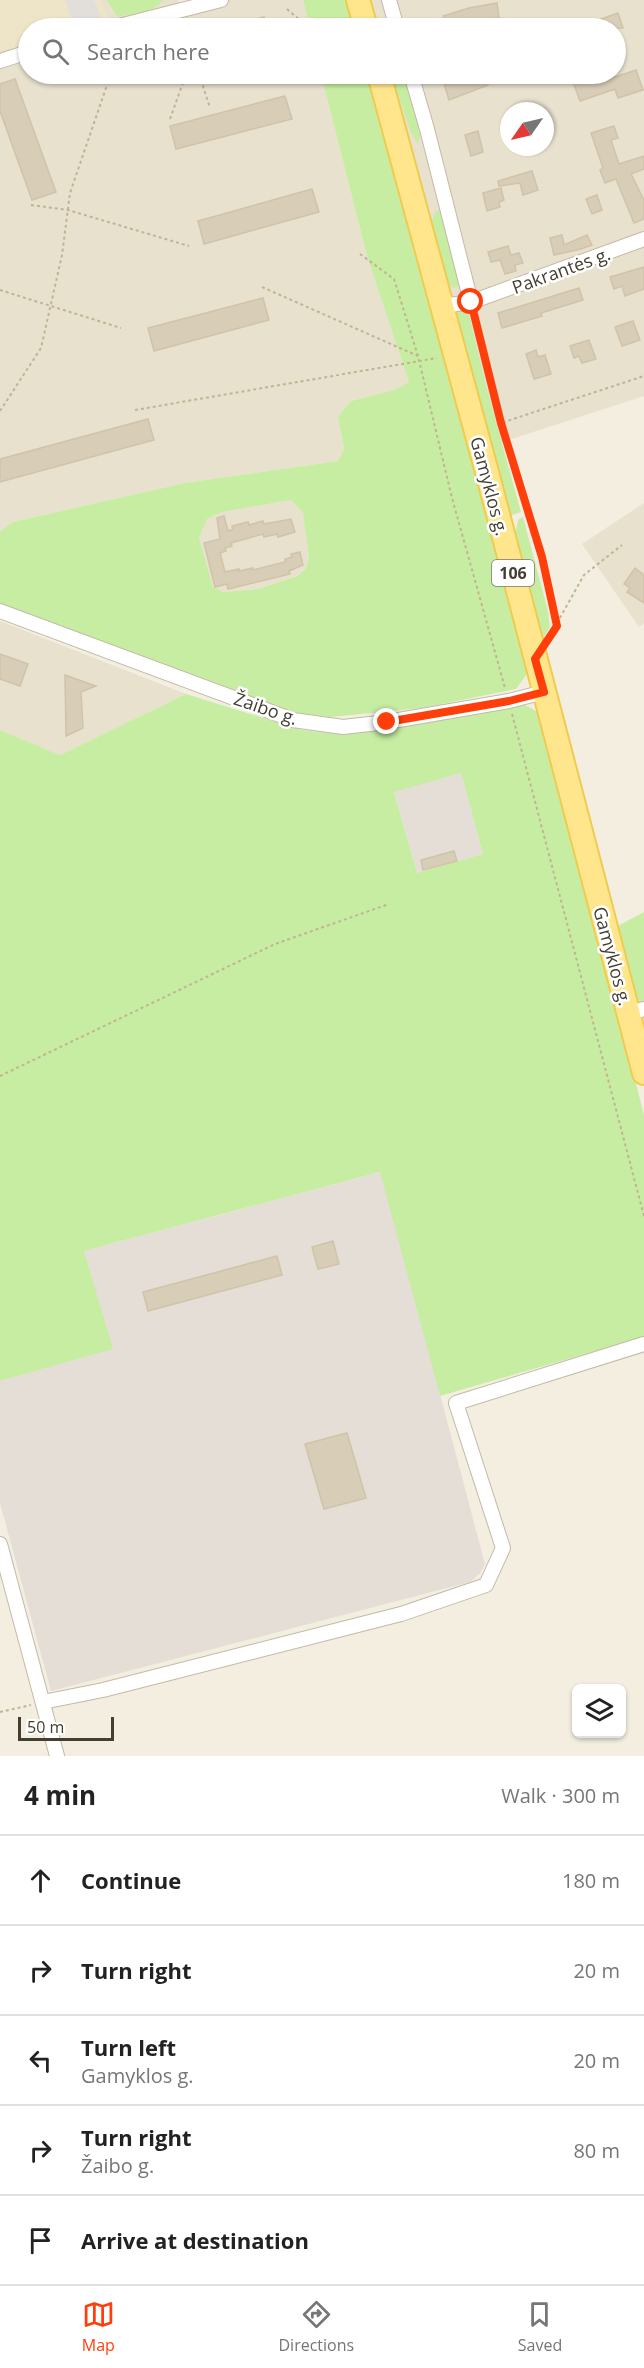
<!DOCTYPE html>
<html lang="en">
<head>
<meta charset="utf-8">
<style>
  body { margin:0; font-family:"Open Sans",sans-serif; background:#f2f2f2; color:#222 }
  .controls { position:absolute; right:18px; bottom:18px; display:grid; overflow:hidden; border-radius:9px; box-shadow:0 2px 4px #0004 }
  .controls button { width:54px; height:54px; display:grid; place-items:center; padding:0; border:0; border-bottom:2px solid #e0e0e0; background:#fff; color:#222; font:30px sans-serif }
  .compass { position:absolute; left:500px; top:102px; width:54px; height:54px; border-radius:50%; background:#fff; box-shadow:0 2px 4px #0004; rotate:236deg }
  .scale { position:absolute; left:18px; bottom:15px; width:96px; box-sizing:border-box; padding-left:6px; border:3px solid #443e31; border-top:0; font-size:16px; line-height:21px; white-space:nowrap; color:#443e31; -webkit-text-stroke:4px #fff; paint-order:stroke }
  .stop { position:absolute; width:18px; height:18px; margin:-14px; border:4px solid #ff3f0b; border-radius:50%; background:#fff }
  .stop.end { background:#ff3f0b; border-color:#fff; box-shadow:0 2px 6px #0008 }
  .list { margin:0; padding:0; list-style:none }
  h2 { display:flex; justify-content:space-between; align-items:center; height:78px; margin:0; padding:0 24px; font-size:26px }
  h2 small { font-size:20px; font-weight:400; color:#767676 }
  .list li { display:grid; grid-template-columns:39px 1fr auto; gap:18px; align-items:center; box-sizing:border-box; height:90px; padding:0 24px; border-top:2px solid #e0e0e0 }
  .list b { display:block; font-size:22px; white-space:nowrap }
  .list p { margin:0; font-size:20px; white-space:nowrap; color:#767676 }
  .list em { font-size:20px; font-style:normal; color:#767676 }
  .icon { flex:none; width:33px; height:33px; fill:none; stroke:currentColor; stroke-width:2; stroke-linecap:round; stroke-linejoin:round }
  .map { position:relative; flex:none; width:644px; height:1756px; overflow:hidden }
  .search { position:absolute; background:#fff; box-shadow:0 2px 4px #0004; left:18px; right:18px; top:18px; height:66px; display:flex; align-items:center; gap:15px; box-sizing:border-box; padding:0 21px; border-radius:33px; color:#767676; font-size:22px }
  .sheet { height:528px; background:#fff }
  nav { display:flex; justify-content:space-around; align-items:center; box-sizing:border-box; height:84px; border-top:2px solid #e0e0e0; background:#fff; font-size:16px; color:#767676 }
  nav a { display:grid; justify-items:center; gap:3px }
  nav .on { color:#ff3f0b }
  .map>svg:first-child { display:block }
  .residential { fill:#e7e1ce; fill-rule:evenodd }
  .industrial { fill:#e4ded6 }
  .education { fill:#eee5c8 }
  .green { fill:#c7eda3; fill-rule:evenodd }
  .parking { fill:#e2dfda }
  .building { fill:#d8cdb7; stroke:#d1c3a7; stroke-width:1.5 }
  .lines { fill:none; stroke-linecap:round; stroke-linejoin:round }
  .minor-casing { stroke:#c1baa5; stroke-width:16 }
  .primary-casing { stroke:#f1cb50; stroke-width:26 }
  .path { stroke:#c2b492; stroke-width:2; stroke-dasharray:3 3; stroke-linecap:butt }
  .minor { stroke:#fff; stroke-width:14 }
  .primary { stroke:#ffe68d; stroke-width:22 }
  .route { stroke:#ff3f0b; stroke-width:8 }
  .labels { text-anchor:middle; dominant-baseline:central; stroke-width:5; stroke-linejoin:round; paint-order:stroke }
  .shield { fill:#fff; stroke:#7c786f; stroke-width:1.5 }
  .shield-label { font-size:16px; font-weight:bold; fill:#443e31 }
  .street-label { font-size:18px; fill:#443e31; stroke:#fff }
</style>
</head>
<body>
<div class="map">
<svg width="644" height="1756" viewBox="0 0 644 1756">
  <rect width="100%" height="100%" fill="#f3eee0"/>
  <g class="residential">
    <polygon points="0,0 179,0 180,5 203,0 303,0 310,28 28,28 28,74 321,74 367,256 409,382 394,390 351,401 338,416 344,449 338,461 185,483 13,522 0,531"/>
    <path d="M370,0H644V396L490,446L391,74H616V28H378ZM509,111H545V147H509Z"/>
    <polygon points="291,500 304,512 309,557 306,568 296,576 258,589 223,592 213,587 199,538 207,519 222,512"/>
    <polygon points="644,503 644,623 639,627 582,544"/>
    <polygon points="0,621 186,694 60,755 0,730"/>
  </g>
  <g class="industrial">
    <polygon points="461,773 483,854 417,873 394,791"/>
    <polygon points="381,1172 485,1564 480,1573 470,1582 51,1691 0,1503 0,1381 112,1349 84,1251"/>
  </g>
  <polygon class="education" points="0,0 100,0 111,22 89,28 28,28 28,46 0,54"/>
  <g class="green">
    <path d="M107,0H163C152,14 134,14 117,16Z"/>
    <polygon points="303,0 350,0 358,28 310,28"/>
    <path d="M321,74H370L520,636L527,674L516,689L422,708L331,717L304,715L280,708L0,603V531L13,522L185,483L338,461L344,449L338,416L351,401L394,390L409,382L367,256ZM291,500L303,512L309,557L306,568L297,576L258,589L223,592L213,587L199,538L207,519L222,512Z"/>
    <polygon points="391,74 405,74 421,128 418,144 410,130"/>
    <path d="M436,211H441C453,229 461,266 458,286L454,288L447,283L432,221Z"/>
    <polygon points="457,308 468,311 487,390 521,512 509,516 456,318"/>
    <polygon points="523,517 548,611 550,627 542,640 514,540 518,520"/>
    <path d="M186,694L302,730L328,733L357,732L521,704C533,708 538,711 544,723L644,1115V1337L440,1396L380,1172L84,1251L113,1349L0,1381V730L60,755ZM461,773L483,854L417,873L394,792Z"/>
    <polygon points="644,912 644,1001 637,1003 616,927"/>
  </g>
  <polygon class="parking" points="65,0 94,0 106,28 75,28"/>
  <g class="building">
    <polygon points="497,3 499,18 473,23 475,28 447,28 443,16 469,8"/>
    <polygon points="618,13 623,28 579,28 579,27"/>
    <polygon points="264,17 267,28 233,28 233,26"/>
    <polygon points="636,70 643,90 618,98 615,89 580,101 572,79 591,74 595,84"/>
    <polygon points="465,74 484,74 488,85 449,100 443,80"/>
    <polygon points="15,79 56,192 32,200 0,111 0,84"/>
    <polygon points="285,96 292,119 176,149 170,126"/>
    <polygon points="614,126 618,138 611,140 619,164 644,156 644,169 631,174 644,200 644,219 634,223 616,179 605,183 600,170 603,168 591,133"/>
    <polygon points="478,131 483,152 471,156 465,135"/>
    <polygon points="532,171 538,190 523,195 520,183 499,186 498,181"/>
    <polygon points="501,188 504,200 499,202 500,207 487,211 483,193"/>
    <polygon points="312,189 319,212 204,244 198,221"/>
    <polygon points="597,195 602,210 592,214 586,199"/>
    <polygon points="562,235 564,245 587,235 592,245 581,249 554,255 550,238"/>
    <polygon points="508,246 511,255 519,253 523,263 515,265 516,271 505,274 500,260 491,262 488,252"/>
    <polygon points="644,267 644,289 625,296 622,286 614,289 610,277"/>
    <polygon points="579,288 583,300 541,313 542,316 502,328 498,313"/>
    <polygon points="263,298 269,320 154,351 148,328"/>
    <polygon points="633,321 640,340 622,346 615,327"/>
    <polygon points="589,340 596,359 582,363 579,356 574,358 570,346"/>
    <polygon points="536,350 538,357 545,355 551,374 534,379 526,354"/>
    <polygon points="148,419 154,440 0,482 0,459"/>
    <polygon points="224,516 228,531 233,529 232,526 248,522 249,525 263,521 264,524 291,519 295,532 278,537 277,534 264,537 263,534 231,543 232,546 225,548 226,551 220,553 225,572 239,569 239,571 253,568 253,570 285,562 285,559 292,557 291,554 300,552 303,565 289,571 290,574 228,589 227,584 215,587 204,543 220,539 217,518"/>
    <polygon points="635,568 644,575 644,603 627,592 630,588 624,584"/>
    <polygon points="0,654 28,664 20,686 0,679"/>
    <polygon points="65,675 96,686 81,692 83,728 66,736"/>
    <polygon points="454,851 457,861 423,870 421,860"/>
    <polygon points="333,1241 339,1264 318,1269 312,1247"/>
    <polygon points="277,1256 282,1275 148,1311 143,1292"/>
    <polygon points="347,1433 366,1498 324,1509 305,1444"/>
  </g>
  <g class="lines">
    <defs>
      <g id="minor">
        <polyline points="389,0 397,28"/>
        <polyline points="111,28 221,0"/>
        <polyline points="0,61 28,52"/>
        <polyline points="411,74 427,129 471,302"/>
        <polyline points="442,306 471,302 644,239"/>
        <polyline points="0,611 293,720 343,727 387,722 509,701 544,692"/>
        <polyline points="628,1014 644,1009"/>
        <polyline points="0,1544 57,1756"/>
        <polyline points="43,1702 103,1690 401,1614 486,1585 503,1548 456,1403 644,1344"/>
      </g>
      <g id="primary">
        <polyline points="358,0 366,28"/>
        <polyline points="379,74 488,476 644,1073"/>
      </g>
    </defs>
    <use href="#minor" class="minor-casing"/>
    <use href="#primary" class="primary-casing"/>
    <g class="path">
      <polyline points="287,9 309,28"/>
      <polyline points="199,74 210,108"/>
      <polyline points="170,119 186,74"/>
      <polyline points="31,205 68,210 189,246"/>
      <polyline points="360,254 394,279 418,356 452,498 505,688"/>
      <polyline points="262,287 418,356"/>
      <polyline points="0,290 121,328"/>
      <polyline points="474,314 501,423 644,376"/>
      <polyline points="135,410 437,358"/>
      <polyline points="0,411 41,348 62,255 70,193 107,85"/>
      <polyline points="501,423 542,557 557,626"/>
      <polyline points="548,639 584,575 622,545"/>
      <polyline points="512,714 644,1216"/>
      <polyline points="0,1076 275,944 389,904"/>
      <polyline points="0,1712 31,1705"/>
    </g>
    <use href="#minor" class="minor"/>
    <use href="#primary" class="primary"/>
  </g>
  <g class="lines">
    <polyline class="route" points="387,722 509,701 544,692 535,659 557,626 542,557 501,423 471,302"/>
  </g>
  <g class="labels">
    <rect class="shield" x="492" y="560" width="42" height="26" rx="4.5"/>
    <g class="shield-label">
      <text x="513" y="573">106</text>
    </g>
    <g class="street-label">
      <text transform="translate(561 270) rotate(-20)">Pakrantės g.</text>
      <text transform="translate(490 486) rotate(75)">Gamyklos g.</text>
      <text transform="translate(266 708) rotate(19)">Žaibo g.</text>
      <text transform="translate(613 956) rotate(75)">Gamyklos g.</text>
    </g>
  </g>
</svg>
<div class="controls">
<button><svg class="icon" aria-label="layers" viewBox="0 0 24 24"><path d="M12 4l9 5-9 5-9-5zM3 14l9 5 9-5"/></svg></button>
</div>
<svg class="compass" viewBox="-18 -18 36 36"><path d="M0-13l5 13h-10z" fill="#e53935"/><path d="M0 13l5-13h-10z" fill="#767676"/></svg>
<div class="scale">50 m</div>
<div class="stop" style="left:471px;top:302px"></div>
<div class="stop end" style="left:387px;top:722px"></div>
<div class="search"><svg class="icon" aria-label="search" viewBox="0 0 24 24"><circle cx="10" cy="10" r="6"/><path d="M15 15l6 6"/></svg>Search here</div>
</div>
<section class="sheet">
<h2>4 min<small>Walk · 300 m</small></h2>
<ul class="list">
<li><svg class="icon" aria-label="ahead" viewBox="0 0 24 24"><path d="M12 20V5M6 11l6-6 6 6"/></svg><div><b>Continue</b></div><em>180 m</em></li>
<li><svg class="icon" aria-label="right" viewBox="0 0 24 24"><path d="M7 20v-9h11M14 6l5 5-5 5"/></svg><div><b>Turn right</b></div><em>20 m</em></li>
<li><svg class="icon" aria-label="left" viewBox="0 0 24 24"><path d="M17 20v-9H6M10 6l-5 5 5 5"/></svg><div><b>Turn left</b><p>Gamyklos g.</p></div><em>20 m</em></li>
<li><svg class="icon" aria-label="right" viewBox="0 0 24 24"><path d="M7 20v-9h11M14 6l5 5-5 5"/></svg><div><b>Turn right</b><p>Žaibo g.</p></div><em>80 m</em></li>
<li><svg class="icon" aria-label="arrive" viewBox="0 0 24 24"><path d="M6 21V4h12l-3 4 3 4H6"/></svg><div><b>Arrive at destination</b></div></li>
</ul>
</section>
<nav>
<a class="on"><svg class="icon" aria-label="map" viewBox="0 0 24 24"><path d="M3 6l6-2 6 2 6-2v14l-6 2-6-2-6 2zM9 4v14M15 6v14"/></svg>Map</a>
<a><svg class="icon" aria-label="directions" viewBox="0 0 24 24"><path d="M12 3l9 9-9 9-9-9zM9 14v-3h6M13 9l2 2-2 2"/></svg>Directions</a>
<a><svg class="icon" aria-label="saved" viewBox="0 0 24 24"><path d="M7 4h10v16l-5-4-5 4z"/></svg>Saved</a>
</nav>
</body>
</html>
